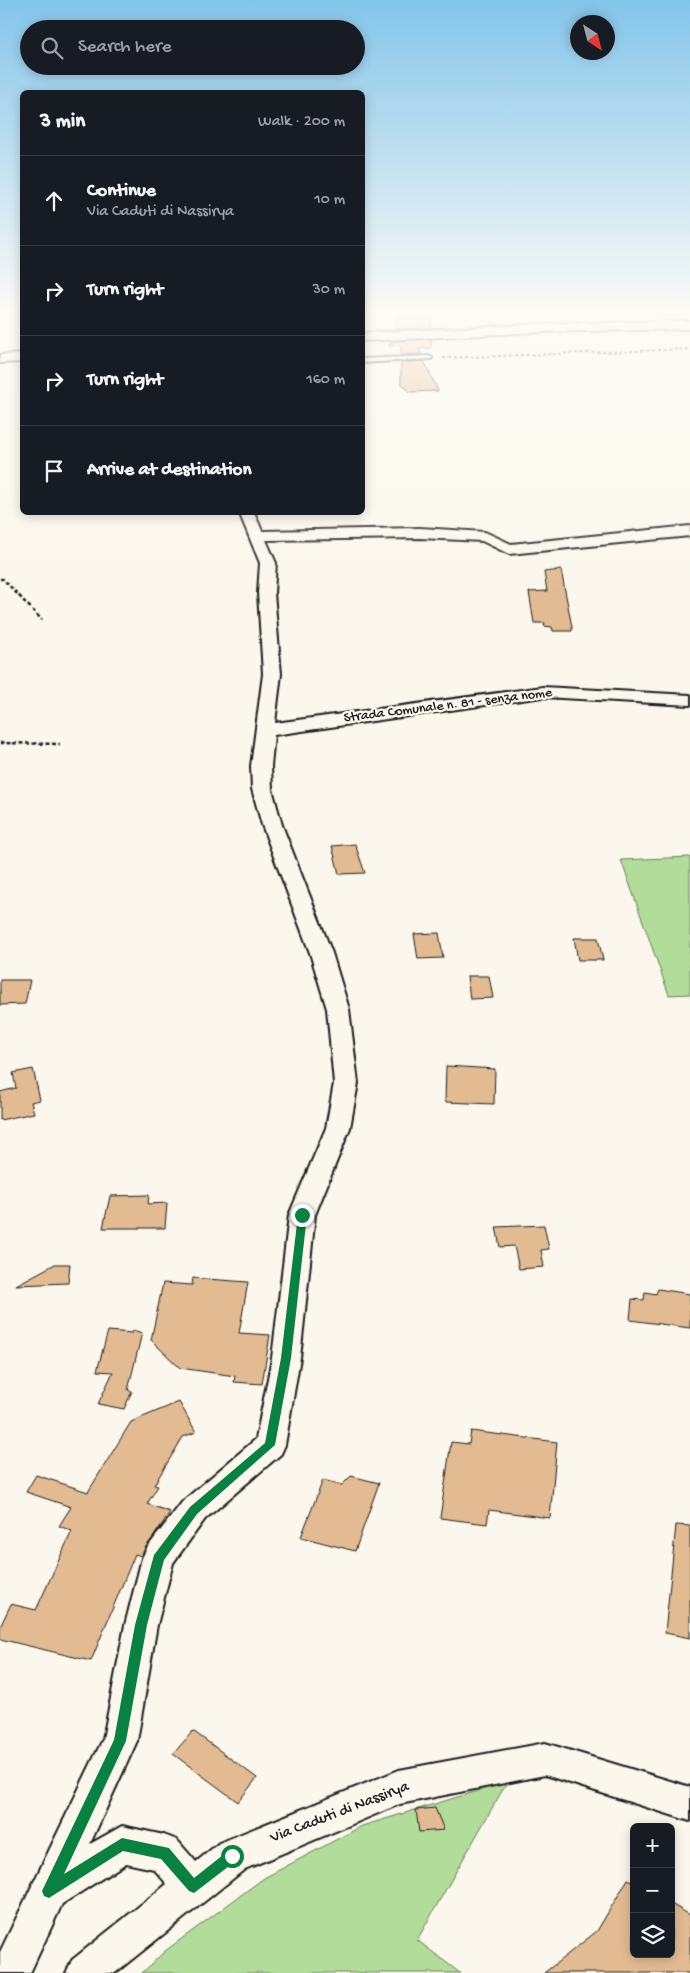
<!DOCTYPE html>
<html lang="en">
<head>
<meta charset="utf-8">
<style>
  body { margin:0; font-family:"Gochi Hand",sans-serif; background:#242831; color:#f1f3f6 }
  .controls { position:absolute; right:15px; bottom:15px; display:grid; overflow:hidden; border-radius:8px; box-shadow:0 2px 12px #0003 }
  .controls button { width:45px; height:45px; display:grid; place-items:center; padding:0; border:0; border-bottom:1px solid #363941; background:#171b24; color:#f1f3f6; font:25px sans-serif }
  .compass { position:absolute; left:570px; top:15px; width:45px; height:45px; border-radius:50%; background:#171b24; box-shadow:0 2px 12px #0003; rotate:144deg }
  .stop { position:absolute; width:15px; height:15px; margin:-11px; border:4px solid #0b8043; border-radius:50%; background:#fff }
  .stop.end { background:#0b8043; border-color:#fff; box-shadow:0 1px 5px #0008 }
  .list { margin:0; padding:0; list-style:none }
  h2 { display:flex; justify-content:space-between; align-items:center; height:65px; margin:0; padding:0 20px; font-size:21px }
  h2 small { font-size:16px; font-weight:400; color:#9ea1a6 }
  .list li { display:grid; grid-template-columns:32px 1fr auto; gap:15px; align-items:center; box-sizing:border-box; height:90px; padding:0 20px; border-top:1px solid #363941 }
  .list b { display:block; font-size:19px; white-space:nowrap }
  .list p { margin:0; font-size:16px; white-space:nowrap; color:#9ea1a6 }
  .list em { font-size:16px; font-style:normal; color:#9ea1a6 }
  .icon { flex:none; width:28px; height:28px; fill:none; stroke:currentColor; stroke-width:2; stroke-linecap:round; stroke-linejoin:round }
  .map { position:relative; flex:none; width:690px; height:1973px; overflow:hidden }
  .search { position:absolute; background:#171b24; box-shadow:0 2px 12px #0003; left:20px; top:20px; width:345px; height:55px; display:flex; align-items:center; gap:12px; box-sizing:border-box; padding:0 18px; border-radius:28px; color:#9ea1a6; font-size:19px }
  .panel { position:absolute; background:#171b24; box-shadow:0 2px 12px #0003; left:20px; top:90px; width:345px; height:425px; border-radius:8px }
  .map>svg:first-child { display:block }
  .green { fill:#b2dc9a; stroke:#677c5b }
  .building { fill:#e2bb93; stroke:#1c1c1c }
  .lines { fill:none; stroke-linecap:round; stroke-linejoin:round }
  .lane-casing { stroke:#1c1c1c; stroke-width:4 }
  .street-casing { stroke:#1c1c1c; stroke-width:4 }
  .path-far1 { stroke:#1c1c1c; stroke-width:2; stroke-dasharray:3 2.5; stroke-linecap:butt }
  .path { stroke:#1c1c1c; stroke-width:2.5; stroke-dasharray:4 2.5; stroke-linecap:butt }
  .lane { fill:#fbf7ec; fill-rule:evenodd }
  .street { fill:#fbf7ec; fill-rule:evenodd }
  .route { fill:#0b8043 }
  .labels { text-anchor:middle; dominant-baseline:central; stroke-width:4.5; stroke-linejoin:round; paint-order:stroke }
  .street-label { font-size:14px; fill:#1c1c1c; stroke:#fbf7ec }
  .near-street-label { font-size:16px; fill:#1c1c1c; stroke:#fbf7ec }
</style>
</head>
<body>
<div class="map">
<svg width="690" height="1973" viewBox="0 0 690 1973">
  <rect width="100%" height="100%" fill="#fbf7ec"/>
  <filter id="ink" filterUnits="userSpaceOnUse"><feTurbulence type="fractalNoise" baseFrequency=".02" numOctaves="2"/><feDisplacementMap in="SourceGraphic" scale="10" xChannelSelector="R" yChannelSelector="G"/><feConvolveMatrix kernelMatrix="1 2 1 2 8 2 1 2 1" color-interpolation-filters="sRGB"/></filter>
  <g filter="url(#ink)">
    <g class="green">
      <polygon points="690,857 690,994 669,995 621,860"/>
      <polygon points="507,1782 417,1940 460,1973 142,1973 165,1951 264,1878 362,1826"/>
    </g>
    <g class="building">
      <polygon points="399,314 431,314 431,328 394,329"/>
      <polygon points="431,339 431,348 419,349 421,354 401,355 401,345 389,346 391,341"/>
      <polygon points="424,361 438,391 410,392 401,383 401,363"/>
      <polygon points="561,570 572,627 572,631 553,631 552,627 544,626 545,623 534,623 529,592 547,591 544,572"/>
      <polygon points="355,844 365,873 339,874 332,846"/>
      <polygon points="439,933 443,958 418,959 414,934"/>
      <polygon points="574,938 598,938 603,960 578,960"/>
      <polygon points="467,976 489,976 493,998 470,999"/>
      <polygon points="0,980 30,980 25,1004 0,1005"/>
      <polygon points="446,1066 495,1069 494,1104 445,1102"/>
      <polygon points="33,1069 40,1100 31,1102 34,1113 0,1120 0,1092 16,1088 13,1073"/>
      <polygon points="149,1195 148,1204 167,1203 165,1228 103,1228 110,1196"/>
      <polygon points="544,1225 549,1249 541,1250 544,1267 519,1269 514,1246 500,1247 496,1227"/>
      <polygon points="55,1264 70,1264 68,1283 16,1285"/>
      <polygon points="193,1278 248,1282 239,1333 270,1335 262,1384 234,1382 235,1376 180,1368 151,1340 163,1283 192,1285"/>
      <polygon points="658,1289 690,1294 690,1328 630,1320 632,1299 644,1300 645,1292 656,1294"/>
      <polygon points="133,1330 142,1333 128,1390 132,1391 124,1409 98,1404 113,1372 97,1371 108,1331 132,1333"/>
      <polygon points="179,1402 196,1432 183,1437 154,1485 158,1486 147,1504 170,1512 141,1556 135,1554 91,1661 0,1639 0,1627 11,1604 36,1610 72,1531 59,1526 71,1507 26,1492 36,1475 88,1492 131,1422"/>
      <polygon points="471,1431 557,1442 550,1518 489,1510 487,1524 440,1518 451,1442 469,1444"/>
      <polygon points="351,1476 379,1483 355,1551 301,1537 323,1480 342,1485"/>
      <polygon points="676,1525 690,1526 690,1638 665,1633"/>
      <polygon points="193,1731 257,1778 238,1802 173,1754"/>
      <polygon points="435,1808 444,1830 419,1832 416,1810"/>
      <polygon points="628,1879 634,1882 634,1954 671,1954 671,1904 690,1915 690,1973 544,1973 597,1931"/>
    </g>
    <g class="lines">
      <defs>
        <polygon id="lane" points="429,356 432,358 431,359 362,363 362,359"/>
        <g id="street">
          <polygon points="690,321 690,329 538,332 362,341 362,333 538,324"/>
          <polygon points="22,354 22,362 0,363 0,355"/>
          <polygon points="239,512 254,512 262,531 420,528 485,532 511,544 690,526 690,536 509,554 482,541 420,538 266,540 276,563 274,593 281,674 275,723 543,687 690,695 690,705 543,697 274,735 271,766 272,789 282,825 332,953 349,1009 358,1083 350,1128 315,1215 300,1358 285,1445 281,1454 205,1519 173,1563 157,1625 137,1741 90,1844 122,1826 164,1835 177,1840 196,1862 219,1843 399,1770 545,1743 690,1787 690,1821 545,1775 400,1804 245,1869 115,1973 66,1973 72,1960 167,1884 154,1869 126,1863 62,1904 30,1973 0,1973 0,1952 103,1739 125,1625 142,1558 147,1548 183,1501 256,1439 272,1358 289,1215 326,1128 334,1083 327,1009 310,953 262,825 252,789 251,766 263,674 258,593 260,563"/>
        </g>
      </defs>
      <use href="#lane" class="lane-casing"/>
      <use href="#street" class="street-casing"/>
      <polyline class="path-far1" points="443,358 690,349"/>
      <g class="path">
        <polyline points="0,579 3,579 42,620"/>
        <polyline points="0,743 60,744"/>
      </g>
      <use href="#lane" class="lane"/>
      <use href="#street" class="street"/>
    </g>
  </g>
  <linearGradient id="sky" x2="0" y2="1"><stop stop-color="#84c5ea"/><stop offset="0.53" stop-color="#fdfbf6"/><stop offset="1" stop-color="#fdfbf6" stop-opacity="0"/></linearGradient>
  <rect width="690" height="590" fill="url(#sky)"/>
  <polygon class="route" points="302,1212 307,1215 291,1358 275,1445 197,1514 164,1560 147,1625 126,1741 64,1874 122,1838 169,1848 194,1878 228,1851 232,1849 237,1851 239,1856 237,1860 194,1893 189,1891 161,1859 123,1851 49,1898 44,1896 42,1891 114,1740 135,1625 154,1555 190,1507 265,1443 281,1358 298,1215"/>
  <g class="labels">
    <g class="street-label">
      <text transform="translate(448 706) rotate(-7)">Strada Comunale n. 81 - senza nome</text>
    </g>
    <g class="near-street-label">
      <text transform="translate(340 1813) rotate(-21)">Via Caduti di Nassirya</text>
    </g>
  </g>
</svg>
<div class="controls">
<button>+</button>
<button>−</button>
<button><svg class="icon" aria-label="layers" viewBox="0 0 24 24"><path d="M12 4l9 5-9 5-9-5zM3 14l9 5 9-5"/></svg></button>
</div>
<svg class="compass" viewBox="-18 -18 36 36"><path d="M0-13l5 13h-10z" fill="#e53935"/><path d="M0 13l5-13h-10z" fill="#9ea1a6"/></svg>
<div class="stop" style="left:232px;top:1856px"></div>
<div class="stop end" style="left:302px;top:1215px"></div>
<div class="search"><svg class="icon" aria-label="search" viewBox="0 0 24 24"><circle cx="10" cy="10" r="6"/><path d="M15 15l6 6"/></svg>Search here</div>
<section class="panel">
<h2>3 min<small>Walk · 200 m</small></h2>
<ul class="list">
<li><svg class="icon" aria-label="ahead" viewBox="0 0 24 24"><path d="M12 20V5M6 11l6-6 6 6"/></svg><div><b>Continue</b><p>Via Caduti di Nassirya</p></div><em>10 m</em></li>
<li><svg class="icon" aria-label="right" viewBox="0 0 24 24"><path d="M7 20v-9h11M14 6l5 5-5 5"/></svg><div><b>Turn right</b></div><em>30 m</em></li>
<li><svg class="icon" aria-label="right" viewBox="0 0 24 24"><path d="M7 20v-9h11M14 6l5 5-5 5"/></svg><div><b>Turn right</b></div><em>160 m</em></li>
<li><svg class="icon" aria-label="arrive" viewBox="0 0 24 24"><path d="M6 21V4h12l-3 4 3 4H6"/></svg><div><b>Arrive at destination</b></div></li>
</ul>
</section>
</div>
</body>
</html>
